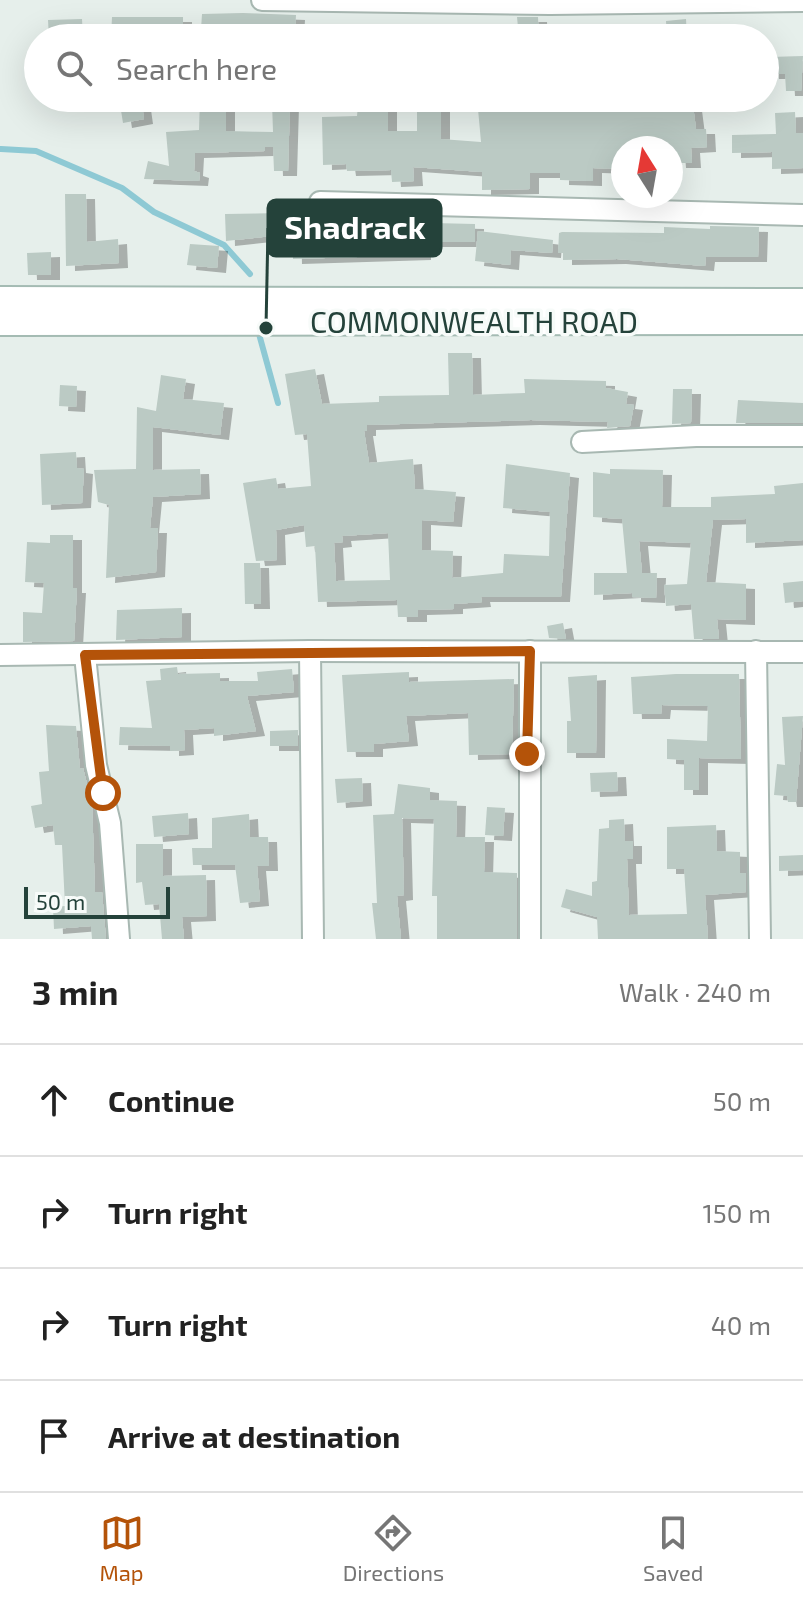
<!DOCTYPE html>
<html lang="en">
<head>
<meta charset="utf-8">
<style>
  body { margin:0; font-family:"Exo 2",sans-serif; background:#f6f6f6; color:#222 }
  .compass { position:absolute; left:611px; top:136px; width:72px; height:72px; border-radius:50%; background:#fff; box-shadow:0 8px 32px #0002; rotate:349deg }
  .scale { position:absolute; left:24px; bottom:20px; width:146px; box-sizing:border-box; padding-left:8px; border:4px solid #24423a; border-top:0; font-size:22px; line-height:28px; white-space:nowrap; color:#24423a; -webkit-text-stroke:6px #f7fbf9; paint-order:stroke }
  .stop { position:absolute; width:24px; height:24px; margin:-18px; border:6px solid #b45309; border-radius:50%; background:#fff }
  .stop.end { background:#b45309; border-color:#fff; box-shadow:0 2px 8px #0008 }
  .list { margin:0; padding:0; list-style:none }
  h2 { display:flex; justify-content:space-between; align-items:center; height:104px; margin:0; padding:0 32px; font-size:34px }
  h2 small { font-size:26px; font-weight:400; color:#767676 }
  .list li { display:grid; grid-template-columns:52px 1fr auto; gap:24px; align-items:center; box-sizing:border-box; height:112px; padding:0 32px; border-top:2px solid #e0e0e0 }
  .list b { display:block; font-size:30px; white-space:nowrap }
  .list em { font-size:26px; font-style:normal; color:#767676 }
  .icon { flex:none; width:44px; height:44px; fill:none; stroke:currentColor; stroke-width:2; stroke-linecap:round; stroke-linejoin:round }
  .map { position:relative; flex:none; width:803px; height:939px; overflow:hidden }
  .search { position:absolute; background:#fff; box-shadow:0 8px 32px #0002; left:24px; right:24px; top:24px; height:88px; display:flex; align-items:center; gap:20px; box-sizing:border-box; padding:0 28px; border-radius:44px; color:#767676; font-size:30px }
  .sheet { height:552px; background:#fff }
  nav { display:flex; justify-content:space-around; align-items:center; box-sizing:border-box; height:112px; border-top:2px solid #e0e0e0; background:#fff; font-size:22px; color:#767676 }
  nav a { display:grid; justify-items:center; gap:4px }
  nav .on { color:#b45309 }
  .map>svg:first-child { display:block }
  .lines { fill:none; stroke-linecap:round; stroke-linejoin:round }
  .stream { stroke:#8ec9d4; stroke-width:6 }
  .building { fill:#bbcac4; fill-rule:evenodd; filter:url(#shadow) }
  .minor-casing { stroke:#a8b8b2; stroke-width:24 }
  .secondary-casing { stroke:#a4bbb3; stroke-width:28 }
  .minor { stroke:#fff; stroke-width:20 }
  .secondary { stroke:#fff; stroke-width:24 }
  .route { stroke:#b45309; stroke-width:10 }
  .labels { text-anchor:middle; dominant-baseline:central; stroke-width:7; stroke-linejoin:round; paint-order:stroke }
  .street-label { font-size:30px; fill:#24423a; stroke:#f7fbf9 }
  .leader { fill:none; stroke:#24423a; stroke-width:3 }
  .callout-dot { fill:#24423a; stroke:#f7fbf9; stroke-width:3 }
  .callout { fill:#24423a; stroke:#24423a; stroke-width:3 }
  .callout-label { font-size:32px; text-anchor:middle; font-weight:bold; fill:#fff }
</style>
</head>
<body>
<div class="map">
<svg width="803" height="939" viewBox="0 0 803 939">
  <defs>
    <filter id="shadow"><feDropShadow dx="9" dy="5" stdDeviation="0" flood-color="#0004"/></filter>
  </defs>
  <rect width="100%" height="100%" fill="#e6efeb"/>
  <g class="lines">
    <g class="stream">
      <polyline points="1,149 36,151 122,188 154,212 224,245 250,274"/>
      <polyline points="259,334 278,403"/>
    </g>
  </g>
  <g class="building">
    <polygon points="243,13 296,15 295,31 288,31 288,38 222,38 223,30 201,29 202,14"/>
    <polygon points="112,17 183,17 183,36 111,38"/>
    <polygon points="517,17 538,17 539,38 519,38"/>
    <polygon points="82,19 83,38 49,38 48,20"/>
    <polygon points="686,19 687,38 667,38 666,21"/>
    <polygon points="803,56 801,91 786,91 785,74 770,74 769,57"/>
    <polygon points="119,98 141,98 144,119 123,123"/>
    <polygon points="200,98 226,98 226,131 273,132 272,102 290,101 288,171 274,171 273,147 265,147 265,151 195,153 194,171 200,173 199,181 144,179 148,161 169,166 166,132 199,130"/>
    <polygon points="477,98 692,98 696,129 706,129 707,147 691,148 692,163 677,163 676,150 671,148 623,148 623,169 593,168 593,181 560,180 560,173 530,173 530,189 482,190 482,172 413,167 414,181 392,182 391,170 347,171 346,164 323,165 322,117 357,116 358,105 388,104 388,131 417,131 417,101 441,101 441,139 481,142"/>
    <polygon points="795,112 796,133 803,133 803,168 772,169 772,152 732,153 732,135 776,134 775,113"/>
    <polygon points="65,194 86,194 87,242 118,239 119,263 66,266"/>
    <polygon points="280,213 281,235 226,241 225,214"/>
    <polygon points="391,222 475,224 475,242 422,242 422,255 293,259 292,223"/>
    <polygon points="710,226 759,227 758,257 706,257 705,266 617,259 563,260 563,253 558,253 559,233 562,232 664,233 664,227 710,229"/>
    <polygon points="478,231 553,240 552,253 511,250 510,265 475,261"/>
    <polygon points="190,244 219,246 217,268 187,265"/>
    <polygon points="51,252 51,275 28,275 27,253"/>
    <path d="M448,353H472L473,395L525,393L524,379L606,381V388L628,392L626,404L634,405L630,426L607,428L608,422L531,420L367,425V431H364L369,463L413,459L415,489L456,492L453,522L422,520V550L453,551L452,578L503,573L504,554L549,556L550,512L503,508L506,464L570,473L561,597H481L482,602L454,604V609L418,610V617H398L397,600L318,602L315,546L306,547L304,525L276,530L277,560L256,561L243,483L276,478L278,489L311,486L307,434L295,435L285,374L315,369L322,404L379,402V396L449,395ZM388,533L390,580L336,581L334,543L343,542L342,536Z"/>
    <polygon points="161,375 186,379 183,399 224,403 220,435 153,427 153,470 200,469 201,494 153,497 150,528 158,528 156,572 106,578 109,505 98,502 94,470 136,469 137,407 156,411"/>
    <polygon points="60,385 77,386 76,407 59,406"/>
    <polygon points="673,389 692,389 691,423 672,424"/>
    <polygon points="738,400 803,403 803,423 736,423"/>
    <polygon points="76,452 77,468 84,469 82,503 42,505 40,454"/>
    <polygon points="610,469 663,470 662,507 711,507 711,497 775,494 774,486 803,483 803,540 746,543 746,519 713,520 706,582 746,584 746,620 717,619 719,639 694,639 691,604 666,606 664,585 687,584 691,543 639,541 642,573 657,573 656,598 632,597 632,593 594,595 594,573 627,573 622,519 593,517 593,472 610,474"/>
    <polygon points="50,535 73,535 73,588 77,588 74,641 23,642 23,612 42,613 44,583 25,582 27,542 50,543"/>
    <polygon points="244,563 260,563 261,604 245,604"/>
    <polygon points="803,581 803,601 785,603 783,583"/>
    <polygon points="182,608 182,637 116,640 117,610"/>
    <polygon points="563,623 566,639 549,638 547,626"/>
    <polygon points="177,667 178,674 220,673 220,681 258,681 257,672 292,669 294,692 247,696 256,731 214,736 214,728 184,730 185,750 170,751 170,746 119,745 120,727 152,728 146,681 161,680 160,669"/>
    <polygon points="409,672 409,682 514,679 512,754 469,755 468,713 406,716 409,741 374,744 374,752 347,752 342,675"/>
    <polygon points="676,674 739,674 741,759 699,758 699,790 684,790 684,760 667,759 667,739 707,741 708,706 662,705 661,714 633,714 631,677"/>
    <polygon points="597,675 596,753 567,753 567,721 571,721 568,677"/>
    <polygon points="803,716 796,802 788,802 787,796 774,795 777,764 785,765 782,717"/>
    <polygon points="46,725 76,726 80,769 83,768 92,803 95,892 102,892 106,939 92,939 91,926 54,929 53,907 65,906 62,845 55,845 53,825 35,828 31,806 42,804 39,772 49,771"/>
    <polygon points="298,730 298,746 270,746 270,731"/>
    <polygon points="617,772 618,791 591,792 590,773"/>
    <polygon points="362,778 363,801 337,803 335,779"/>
    <polygon points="398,784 430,788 430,800 457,801 456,837 485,837 484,872 517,873 517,939 437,939 437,896 432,896 434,819 402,818 404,895 397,896 401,939 376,939 372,903 377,903 373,815 394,814"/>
    <polygon points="487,807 505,808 503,836 485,835"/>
    <polygon points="188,813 189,834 154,837 152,816"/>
    <polygon points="249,814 250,837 268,837 269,866 257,866 260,901 240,903 235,865 193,865 192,848 212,848 212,818"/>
    <polygon points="624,819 625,841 633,841 633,859 627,859 629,915 687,914 684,869 667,869 667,827 716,825 717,851 740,852 740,873 746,873 746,892 705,895 708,939 598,939 597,917 561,907 566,889 592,896 592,882 597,881 599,829 609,828 609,820"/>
    <polygon points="136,844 163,844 163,876 206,875 207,916 182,917 184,939 162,939 159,904 145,905 142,882 136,883"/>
    <polygon points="803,855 803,870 779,871 779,856"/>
  </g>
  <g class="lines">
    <defs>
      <g id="minor">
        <polyline points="262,0 550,4 803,1"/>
        <polyline points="320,202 803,215"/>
        <polyline points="582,442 696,436 803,436"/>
        <polyline points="310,651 313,939"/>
        <polyline points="530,651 530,939"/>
        <polyline points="756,651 760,939"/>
        <polyline points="0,655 310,651 803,652"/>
        <polyline points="85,655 96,765 110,823 119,939"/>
      </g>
      <g id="secondary">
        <polyline points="0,299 803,301"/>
        <polyline points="0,323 803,322"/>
      </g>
    </defs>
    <use href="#minor" class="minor-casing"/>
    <use href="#secondary" class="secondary-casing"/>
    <use href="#minor" class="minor"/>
    <use href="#secondary" class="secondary"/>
  </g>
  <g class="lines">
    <polyline class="route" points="103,793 85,655 530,651 527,754"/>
  </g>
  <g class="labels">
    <g class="street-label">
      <text x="474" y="321">COMMONWEALTH ROAD</text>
    </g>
  </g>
  <path class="leader" d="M266 328L268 228"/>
  <circle class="callout-dot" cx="266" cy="328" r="8"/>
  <rect class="callout" x="268" y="200" width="173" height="56" rx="8"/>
  <g class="callout-label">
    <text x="355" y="239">Shadrack</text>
  </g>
</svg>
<svg class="compass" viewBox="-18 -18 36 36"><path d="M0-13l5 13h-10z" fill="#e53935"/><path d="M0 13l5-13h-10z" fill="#767676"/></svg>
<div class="scale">50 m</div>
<div class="stop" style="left:103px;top:793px"></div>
<div class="stop end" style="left:527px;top:754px"></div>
<div class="search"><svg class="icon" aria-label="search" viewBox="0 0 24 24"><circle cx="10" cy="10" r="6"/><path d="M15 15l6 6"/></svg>Search here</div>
</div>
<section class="sheet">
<h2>3 min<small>Walk · 240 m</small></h2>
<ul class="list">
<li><svg class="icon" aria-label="ahead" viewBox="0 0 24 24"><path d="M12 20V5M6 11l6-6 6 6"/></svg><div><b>Continue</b></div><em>50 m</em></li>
<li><svg class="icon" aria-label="right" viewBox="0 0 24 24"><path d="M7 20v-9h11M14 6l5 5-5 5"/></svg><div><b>Turn right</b></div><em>150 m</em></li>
<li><svg class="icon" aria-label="right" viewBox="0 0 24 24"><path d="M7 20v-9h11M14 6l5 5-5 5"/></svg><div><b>Turn right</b></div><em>40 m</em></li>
<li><svg class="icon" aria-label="arrive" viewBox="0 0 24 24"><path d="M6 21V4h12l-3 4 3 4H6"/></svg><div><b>Arrive at destination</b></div></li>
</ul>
</section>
<nav>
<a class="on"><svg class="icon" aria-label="map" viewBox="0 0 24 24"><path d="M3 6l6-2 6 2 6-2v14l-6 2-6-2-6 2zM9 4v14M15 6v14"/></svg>Map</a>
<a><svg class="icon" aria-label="directions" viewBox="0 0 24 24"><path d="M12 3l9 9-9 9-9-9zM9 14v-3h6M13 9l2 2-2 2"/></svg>Directions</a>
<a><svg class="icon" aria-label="saved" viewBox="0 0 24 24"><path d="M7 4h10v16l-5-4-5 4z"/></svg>Saved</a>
</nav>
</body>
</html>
